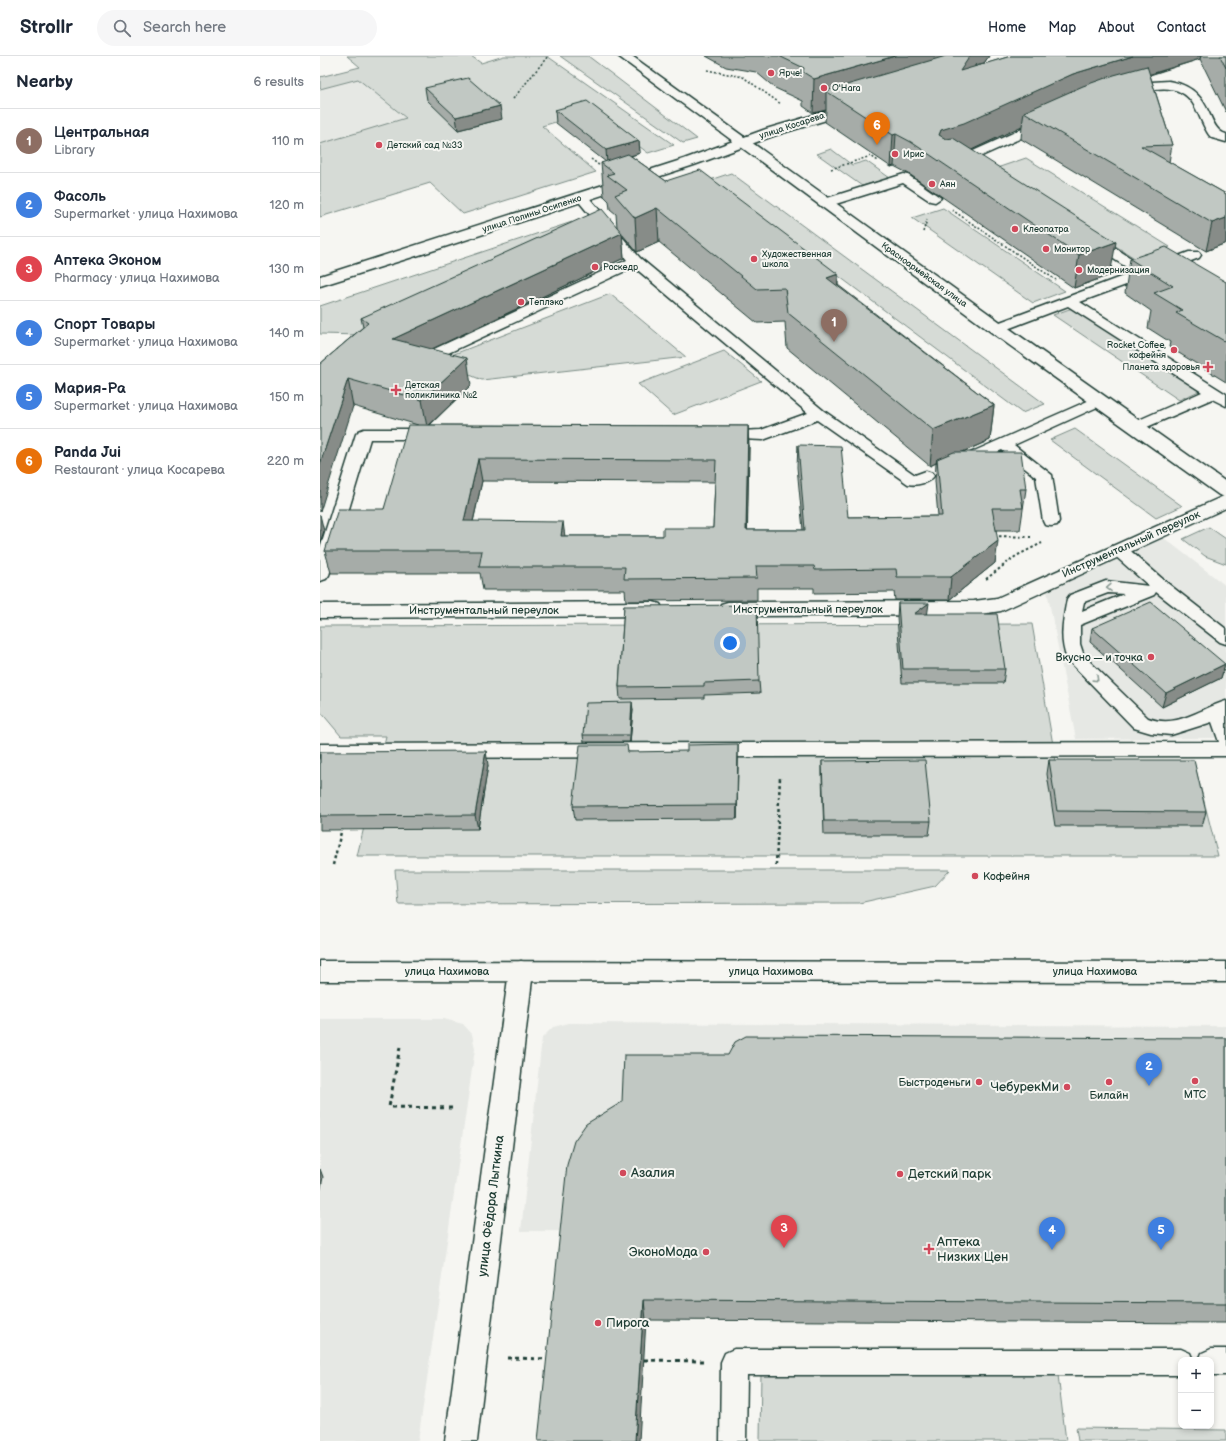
<!DOCTYPE html>
<html lang="en">
<head>
<meta charset="utf-8">
<style>
  body { margin:0; font-family:"Balsamiq Sans",sans-serif; background:#f6f6f7; color:#1f2937 }
  .controls { position:absolute; right:12px; bottom:12px; display:grid; overflow:hidden; border-radius:8px; box-shadow:0 2px 6px #0003 }
  .controls button { width:36px; height:36px; display:grid; place-items:center; padding:0; border:0; border-bottom:1px solid #e0e1e3; background:#fff; color:#1f2937; font:20px sans-serif }
  .you { position:absolute; left:410px; top:587px; width:14px; height:14px; margin:-10px; border:3px solid #fff; border-radius:50%; background:#1a73e8; box-shadow:0 0 0 6px #1a73e833 }
  .badge { display:grid; place-items:center; width:26px; height:26px; border-radius:50%; background:#111827; color:#fff; font-size:13px; font-weight:700 }
  .pin { position:absolute; translate:-50% -33px; filter:drop-shadow(0 1px 2px #0008) }
  .pin::after { content:''; position:absolute; top:21px; width:14px; height:12px; background:inherit; clip-path:polygon(0 0,100% 0,50% 100%) }
  .list { margin:0; padding:0; list-style:none }
  h2 { display:flex; justify-content:space-between; align-items:center; height:52px; margin:0; padding:0 16px; font-size:17px }
  h2 small { font-size:13px; font-weight:400; color:#747a83 }
  .list li { display:grid; grid-template-columns:26px 1fr auto; gap:12px; align-items:center; box-sizing:border-box; height:64px; padding:0 16px; border-top:1px solid #e0e1e3 }
  .list b { display:block; font-size:15px; white-space:nowrap }
  .list p { margin:0; font-size:13px; white-space:nowrap; color:#747a83 }
  .list em { font-size:13px; font-style:normal; color:#747a83 }
  .icon { flex:none; width:22px; height:22px; fill:none; stroke:currentColor; stroke-width:2; stroke-linecap:round; stroke-linejoin:round }
  .map { position:relative; flex:none; width:906px; height:1385px; overflow:hidden }
  header { display:flex; align-items:center; gap:24px; box-sizing:border-box; height:56px; padding:0 20px; background:#fff; border-bottom:1px solid #e0e1e3 }
  header strong { font-size:19px }
  nav { display:flex; gap:22px; margin-inline-start:auto; font-size:14px }
  .search { width:280px; height:36px; background:#f6f6f7; display:flex; align-items:center; gap:10px; box-sizing:border-box; padding:0 14px; border-radius:22px; color:#747a83; font-size:15px }
  main { display:flex }
  aside { flex:1; background:#fff }
  .map>svg:first-child { display:block }
  .built { fill:#e6e8e4 }
  .green { fill:#d6dbd6; stroke:#7a8c85 }
  .lines { fill:none; stroke-linecap:round; stroke-linejoin:round }
  .service-casing { stroke:#1f3d34; stroke-width:3 }
  .minor-casing { stroke:#1f3d34; stroke-width:3 }
  .tertiary-casing { stroke:#1f3d34; stroke-width:3 }
  .secondary-casing { stroke:#1f3d34; stroke-width:3 }
  .primary-casing { stroke:#1f3d34; stroke-width:3 }
  .path-far3 { stroke:#1f3d34; stroke-width:1.5; stroke-dasharray:2 2; stroke-linecap:butt }
  .path-far2 { stroke:#1f3d34; stroke-width:2; stroke-dasharray:2.5 2.5; stroke-linecap:butt }
  .path-far1 { stroke:#1f3d34; stroke-width:2.5; stroke-dasharray:3 3; stroke-linecap:butt }
  .path { stroke:#1f3d34; stroke-width:3; stroke-dasharray:4 4; stroke-linecap:butt }
  .service { fill:#f6f6f2; fill-rule:evenodd }
  .minor { fill:#f6f6f2; fill-rule:evenodd }
  .tertiary { fill:#f6f6f2; fill-rule:evenodd }
  .secondary { fill:#f6f6f2; fill-rule:evenodd }
  .primary { fill:#f6f6f2; fill-rule:evenodd }
  .wall { fill:#a6aca8; stroke:#1f3d34; fill-rule:evenodd }
  .shaded-wall { fill:#878c88; stroke:#1f3d34 }
  .building { fill:#c1c8c3; stroke:#1f3d34; fill-rule:evenodd }
  .oneway { stroke:#8a9a93 }
  .poi-dot { fill:#d1495b; stroke:#f6f6f2; stroke-width:1.5 }
  .labels { text-anchor:middle; dominant-baseline:central; stroke-width:4; stroke-linejoin:round; paint-order:stroke }
  .far-poi-label { font-size:9px; fill:#1f3d34; stroke:#f6f6f2; text-anchor:start }
  .far-street-label { font-size:9px; fill:#1f3d34; stroke:#f6f6f2 }
  .street-label { font-size:11px; fill:#1f3d34; stroke:#f6f6f2 }
  .poi-label { font-size:11px; fill:#1f3d34; stroke:#f6f6f2; text-anchor:end }
  .near-poi-label { font-size:13px; fill:#1f3d34; stroke:#f6f6f2; text-anchor:start }
  .near-street-label { font-size:13px; fill:#1f3d34; stroke:#f6f6f2 }
</style>
</head>
<body>
<header>
<strong>Strollr</strong>
<div class="search"><svg class="icon" aria-label="search" viewBox="0 0 24 24"><circle cx="10" cy="10" r="6"/><path d="M15 15l6 6"/></svg>Search here</div>
<nav><a>Home</a><a>Map</a><a>About</a><a>Contact</a></nav>
</header>
<main>
<aside>
<h2>Nearby<small>6 results</small></h2>
<ul class="list">
<li><span class="badge" style="background:#8d6e63">1</span><div><b>Центральная</b><p>Library</p></div><em>110 m</em></li>
<li><span class="badge" style="background:#3f7fe0">2</span><div><b>Фасоль</b><p>Supermarket · улица Нахимова</p></div><em>120 m</em></li>
<li><span class="badge" style="background:#e0444e">3</span><div><b>Аптека Эконом</b><p>Pharmacy · улица Нахимова</p></div><em>130 m</em></li>
<li><span class="badge" style="background:#3f7fe0">4</span><div><b>Спорт Товары</b><p>Supermarket · улица Нахимова</p></div><em>140 m</em></li>
<li><span class="badge" style="background:#3f7fe0">5</span><div><b>Мария-Ра</b><p>Supermarket · улица Нахимова</p></div><em>150 m</em></li>
<li><span class="badge" style="background:#e8710a">6</span><div><b>Panda Jui</b><p>Restaurant · улица Косарева</p></div><em>220 m</em></li>
</ul>
</aside>
<div class="map">
<svg width="906" height="1385" viewBox="0 0 906 1385">
  <rect width="100%" height="100%" fill="#f6f6f2"/>
  <filter id="ink" filterUnits="userSpaceOnUse"><feTurbulence type="fractalNoise" baseFrequency=".025" numOctaves="2"/><feDisplacementMap in="SourceGraphic" scale="8" xChannelSelector="R" yChannelSelector="G"/><feConvolveMatrix kernelMatrix="1 2 1 2 8 2 1 2 1" color-interpolation-filters="sRGB"/></filter>
  <g filter="url(#ink)">
    <g class="built">
      <polygon points="38,23 150,115 0,161 0,33"/>
      <polygon points="844,482 906,530 906,674 894,682 756,683 727,535"/>
      <polygon points="0,963 124,963 143,968 152,978 155,993 98,1385 0,1385"/>
      <polygon points="249,967 906,970 906,1178 201,1175 222,982 233,971"/>
    </g>
    <g class="green">
      <polygon points="27,0 151,0 161,7 184,0 227,0 354,89 328,97 273,55 222,70 276,116 143,158 110,127 0,161 0,88 86,62 38,23 0,33 0,21 40,11"/>
      <polygon points="240,0 268,0 377,83 363,87"/>
      <polygon points="511,93 532,109 546,105 570,122 542,130 497,98"/>
      <polygon points="706,102 850,191 816,203 674,113"/>
      <polygon points="411,117 725,348 702,357 390,124"/>
      <polygon points="623,152 745,235 713,247 592,162"/>
      <polygon points="252,166 263,183 41,279 0,278 0,250"/>
      <polygon points="290,238 366,301 162,324 116,305"/>
      <polygon points="752,252 879,335 859,344 733,259"/>
      <polygon points="404,295 441,325 353,359 318,328"/>
      <polygon points="755,373 862,450 836,462 730,384"/>
      <polygon points="889,471 906,483 906,508 885,500 863,483"/>
      <polygon points="712,568 736,706 874,706 898,800 37,800 66,680 21,680 0,655 0,570"/>
      <polygon points="75,814 630,814 615,830 539,847 78,848"/>
      <polygon points="441,1316 738,1319 746,1385 440,1385"/>
      <polygon points="756,1372 906,1374 906,1385 758,1385"/>
    </g>
    <g class="lines">
      <defs>
        <g id="service">
          <path d="M849,25C895,33 885,72 906,78V86L892,82L889,79C883,70 880,60 875,51C861,24 833,33 809,38L803,35L805,33L832,26Z"/>
          <polygon points="724,63 728,64 730,67 728,70 655,103 663,110 661,113 653,113 640,103 642,100"/>
          <polygon points="584,118 588,119 621,142 615,146 610,145 583,127 506,151 500,147 501,144"/>
          <path d="M261,137L266,138L320,202L504,355L595,419L606,415L612,417L614,420C609,427 597,430 588,428L497,364L443,384L399,382L396,379L399,376L441,374L488,357L314,211L111,305H101L99,302L101,299L307,204L255,141Z"/>
          <polygon points="772,179 777,180 826,212 869,196 879,196 881,199 879,202 760,246 906,338 906,350 892,343 820,374 810,374 807,371 810,368 882,336 748,250 682,275 672,275 670,272 672,269 814,216 767,186 765,183 767,180"/>
          <polygon points="779,340 784,342 787,345 784,348 694,389 732,419 739,465 737,469 731,470 725,469 723,465 716,421 682,394 649,408 643,406 641,403 643,400"/>
          <polygon points="44,373 111,373 116,375 119,378 116,381 111,383 50,383 9,519 6,523 0,525 0,492 36,378 39,375"/>
          <path d="M799,489L805,490L846,526L906,573V588L900,586L836,536L834,539L760,569V588L764,600L828,662C857,673 879,653 906,645V700L0,702V688L899,686L892,666L851,679L831,677L814,672L747,603C739,583 743,564 747,543L750,539L786,525L829,530L793,498L791,494L793,490ZM788,537L804,538L762,555L764,546Z"/>
          <polygon points="414,1293 861,1293 870,1297 873,1304 861,1304 861,1319 427,1319 426,1385 400,1385 401,1306 405,1297"/>
          <polygon points="891,1293 906,1293 906,1319 891,1319 891,1304 879,1304 882,1297"/>
        </g>
        <g id="minor">
          <polygon points="535,47 540,48 542,51 540,54 456,79 374,109 112,195 0,230 0,220 364,103 446,73"/>
          <polygon points="906,439 906,452 681,555 654,559 408,560 401,558 398,553 401,548 408,546 654,545 677,542"/>
          <polygon points="333,546 340,548 343,553 340,558 333,560 0,562 0,548"/>
        </g>
        <polygon id="tertiary" points="201,905 210,908 213,915 157,1385 125,1385 189,915 192,908"/>
        <polygon id="secondary" points="298,0 312,0 683,268 906,426 906,441 899,439 671,276"/>
        <polygon id="primary" points="0,905 906,906 906,926 0,925"/>
      </defs>
      <use href="#service" class="service-casing"/>
      <use href="#minor" class="minor-casing"/>
      <use href="#tertiary" class="tertiary-casing"/>
      <use href="#secondary" class="secondary-casing"/>
      <use href="#primary" class="primary-casing"/>
      <g class="path-far3">
        <polyline points="387,14 423,21 461,48"/>
        <polyline points="193,43 228,0"/>
        <polyline points="271,103 280,110"/>
        <polyline points="511,113 551,100 558,105"/>
        <polyline points="632,154 736,224"/>
        <polyline points="603,176 607,164"/>
      </g>
      <g class="path-far2">
        <polyline points="674,480 711,481"/>
        <polyline points="666,523 696,500 722,487"/>
      </g>
      <g class="path-far1">
        <polyline points="13,809 22,772"/>
        <polyline points="456,809 460,721"/>
      </g>
      <g class="path">
        <polyline points="80,991 69,1051 134,1052"/>
        <polyline points="187,1302 230,1303"/>
        <polyline points="324,1304 383,1305"/>
      </g>
      <use href="#service" class="service"/>
      <use href="#minor" class="minor"/>
      <use href="#tertiary" class="tertiary"/>
      <use href="#secondary" class="secondary"/>
      <use href="#primary" class="primary"/>
    </g>
    <g class="wall">
      <polygon points="386,0 669,0 664,7 655,9 655,11 691,0 906,0 906,56 880,3 830,19 852,89 849,106 906,138 906,187 886,195 701,83 702,70 651,94 790,219 754,232 589,118 574,110 571,111 505,66 506,54 493,57 483,50 483,45 455,32 436,16 406,11"/>
      <polygon points="105,32 182,63 138,74 107,44"/>
      <path d="M235,54L319,85L320,97L311,100L346,125L518,218V229L674,349L670,384L643,396L706,433L700,474H676L675,507L629,544H575L574,536L494,537V532H437V544L306,545L305,534H163L160,517H11L5,495L64,453L98,369L33,350L0,308L43,271L41,262L297,171L296,158L290,153L289,145L284,140L281,107L286,106L236,67ZM302,178L317,196L339,186L437,267L465,266L467,292L610,410L616,407L615,425L618,460L528,461L478,389L477,411L483,474H427L429,392L428,370L110,369L151,329L112,293L304,202ZM162,425L395,426L393,472L343,480H245L153,466Z"/>
      <polygon points="810,203 906,226 906,326 849,291 850,286 828,272 831,255 805,237"/>
      <polygon points="578,547 608,558 685,613 683,627 582,627 577,561"/>
      <polygon points="304,550 439,625 440,637 384,639 384,642 300,643 299,631"/>
      <polygon points="772,572 905,608 901,622 842,651 770,586"/>
      <polygon points="313,654 310,686 264,686 263,679"/>
      <polygon points="0,696 168,709 158,773 0,774"/>
      <polygon points="308,696 418,703 417,763 255,764 253,750"/>
      <polygon points="729,704 886,756 882,770 735,770 727,718"/>
      <polygon points="502,705 611,765 609,779 504,779 502,719"/>
      <polygon points="906,982 906,1267 326,1264 218,1385 408,999"/>
    </g>
    <g class="shaded-wall">
      <polygon points="575,0 669,0 664,7 655,9 654,22 506,35 506,54 493,57 494,23"/>
      <polygon points="813,0 881,0 880,3 821,21 704,56 702,70 641,99 619,79 621,74 753,18"/>
      <polygon points="180,50 182,63 138,74 136,61"/>
      <polygon points="576,78 574,110 571,111 573,79"/>
      <polygon points="319,85 320,97 287,107 286,94"/>
      <polygon points="337,152 339,186 317,196 315,162"/>
      <polygon points="906,162 906,187 886,195 892,167"/>
      <polygon points="302,177 304,202 78,309 73,283"/>
      <polygon points="796,186 790,219 754,232 759,199"/>
      <polygon points="518,218 517,253 507,222"/>
      <polygon points="147,302 151,329 107,371 102,344"/>
      <polygon points="28,323 33,350 0,456 0,408"/>
      <polygon points="674,349 670,384 617,407 617,403 616,407 610,410 613,374"/>
      <polygon points="428,370 429,392 427,497 426,474"/>
      <polygon points="158,403 162,425 148,488 144,465"/>
      <polygon points="0,459 4,475 0,487"/>
      <polygon points="243,466 246,488 241,480"/>
      <polygon points="678,485 675,507 629,544 631,521"/>
      <polygon points="609,547 607,561 594,558"/>
      <polygon points="905,608 901,622 842,651 846,637"/>
      <polygon points="312,646 313,654 310,686 310,679"/>
      <polygon points="418,688 418,703 417,763 417,749"/>
      <polygon points="166,695 168,709 158,773 155,759"/>
      <polygon points="0,1113 3,1121 0,1137"/>
      <polygon points="324,1244 326,1264 319,1385 315,1385"/>
    </g>
    <g class="building">
      <polygon points="459,0 575,0 494,23 483,16 484,12"/>
      <polygon points="626,0 650,0 640,15 691,0 813,0 753,18 644,67 621,74 619,79 626,83 633,82 796,186 759,199 591,86 576,78 573,79 506,35"/>
      <polygon points="900,0 906,0 906,12"/>
      <polygon points="827,10 852,89 821,90 906,138 906,162 892,167 704,56 763,30 794,19"/>
      <polygon points="148,22 180,50 136,61 105,32"/>
      <polygon points="267,45 319,85 286,94 235,54"/>
      <polygon points="308,98 346,125 380,114 518,218 507,222 674,349 613,374 468,257 465,232 437,233 337,152 315,162 295,139 307,134 287,119 294,117 281,107"/>
      <polygon points="282,153 302,177 73,283 147,302 102,344 28,323 0,408 0,308 48,267 41,262"/>
      <polygon points="846,191 906,226 906,286 856,257 862,254 834,237 853,230 810,203"/>
      <path d="M88,369L428,370L426,474H485L478,389L521,390L528,461L622,460L617,403L634,396H701L706,433H700L703,452H672L678,485L631,521H577L576,513L495,514L494,510H436L437,522L304,523L305,511H159L162,495H5L18,453H64ZM158,403L396,404L393,472H343V480H241L243,466L144,465Z"/>
      <polygon points="831,546 905,608 846,637 772,572"/>
      <polygon points="578,547 609,547 594,558 677,558 685,613 583,613"/>
      <polygon points="437,549 439,625 384,627 384,630 299,631 304,550"/>
      <polygon points="312,646 310,679 263,679 266,647"/>
      <polygon points="418,688 417,749 253,750 260,689 307,689 308,696 367,695 367,689"/>
      <polygon points="166,695 155,759 0,760 0,696"/>
      <polygon points="605,704 611,765 504,765 502,705"/>
      <polygon points="729,704 874,704 886,756 737,755"/>
      <polygon points="426,980 906,982 906,1247 324,1244 315,1385 218,1385 247,1109 254,1085 266,1068 302,1046 304,999 408,999 415,986"/>
    </g>
    <defs><path id="oneway-chevron" d="M-2-3.5L2.5 0L-2 3.5" fill="none" stroke-width="1.6" stroke-linecap="round" stroke-linejoin="round"/></defs>
    <g class="oneway">
      <use href="#oneway-chevron" transform="translate(789 532) rotate(178)"/>
      <use href="#oneway-chevron" transform="translate(776 623) rotate(44)"/>
    </g>
  </g>
  <g class="poi-dot">
    <circle cx="451" cy="17" r="4"/>
    <circle cx="504" cy="32" r="4"/>
    <circle cx="59" cy="89" r="4"/>
    <circle cx="575" cy="98" r="4"/>
    <circle cx="612" cy="128" r="4"/>
    <circle cx="695" cy="173" r="4"/>
    <circle cx="726" cy="193" r="4"/>
    <circle cx="434" cy="203" r="4"/>
    <circle cx="275" cy="211" r="4"/>
    <circle cx="759" cy="214" r="4"/>
    <circle cx="201" cy="246" r="4"/>
    <circle cx="854" cy="294" r="4"/>
    <path d="M886 305h4v4h4v4h-4v4h-4v-4h-4v-4h4z"/>
    <path d="M74 328h4v4h4v4h-4v4h-4v-4h-4v-4h4z"/>
    <circle cx="831" cy="601" r="4"/>
    <circle cx="655" cy="820" r="4"/>
    <circle cx="875" cy="1025" r="4"/>
    <circle cx="659" cy="1026" r="4"/>
    <circle cx="789" cy="1026" r="4"/>
    <circle cx="747" cy="1031" r="4"/>
    <circle cx="303" cy="1117" r="4"/>
    <circle cx="580" cy="1118" r="4"/>
    <path d="M607 1187h4v4h4v4h-4v4h-4v-4h-4v-4h4z"/>
    <circle cx="386" cy="1196" r="4"/>
    <circle cx="278" cy="1267" r="4"/>
  </g>
  <g class="labels">
    <g class="far-poi-label">
      <text x="459" y="17">Ярче!</text>
      <text x="512" y="32">O'Hara</text>
      <text x="67" y="89">Детский сад №33</text>
      <text x="583" y="98">Ирис</text>
      <text x="620" y="128">Аян</text>
      <text x="703" y="173">Клеопатра</text>
      <text x="734" y="193">Монитор</text>
      <text x="442" y="198">Художественная<tspan x="442" dy="10">школа</tspan></text>
      <text x="283" y="211">Роскедр</text>
      <text x="767" y="214">Модернизация</text>
      <text x="209" y="246">Теплэко</text>
      <text x="846" y="289" text-anchor="end">Rocket Coffee,<tspan x="846" dy="10">кофейня</tspan></text>
      <text x="880" y="311" text-anchor="end">Планета здоровья</text>
      <text x="85" y="329">Детская<tspan x="85" dy="10">поликлиника №2</tspan></text>
    </g>
    <g class="far-street-label">
      <text transform="translate(472 70) rotate(-18)">улица Косарева</text>
      <text transform="translate(212 158) rotate(-18)">улица Полины Осипенко</text>
      <text transform="translate(604 219) rotate(36)">Красноармейская улица</text>
    </g>
    <g class="street-label">
      <text transform="translate(811 488) rotate(-24)">Инструментальный переулок</text>
      <text x="488" y="553">Инструментальный переулок</text>
      <text x="164" y="554">Инструментальный переулок</text>
      <text x="127" y="915">улица Нахимова</text>
      <text x="451" y="915">улица Нахимова</text>
      <text x="775" y="915">улица Нахимова</text>
    </g>
    <g class="poi-label">
      <text x="823" y="601">Вкусно — и точка</text>
      <text x="663" y="820" text-anchor="start">Кофейня</text>
      <text x="651" y="1026">Быстроденьги</text>
      <text x="875" y="1038" text-anchor="middle">МТС</text>
      <text x="789" y="1039" text-anchor="middle">Билайн</text>
    </g>
    <g class="near-poi-label">
      <text x="739" y="1031" text-anchor="end">ЧебурекМи</text>
      <text x="311" y="1117">Азалия</text>
      <text x="588" y="1118">Детский парк</text>
      <text x="617" y="1186">Аптека<tspan x="617" dy="15">Низких Цен</tspan></text>
      <text x="378" y="1196" text-anchor="end">ЭконоМода</text>
      <text x="286" y="1267">Пирога</text>
    </g>
    <g class="near-street-label">
      <text transform="translate(171 1150) rotate(-83)">улица Фёдора Лыткина</text>
    </g>
  </g>
</svg>
<div class="controls">
<button>+</button>
<button>−</button>
</div>
<div class="you"></div>
<div class="pin badge" style="left:514px;top:286px;background:#8d6e63">1</div>
<div class="pin badge" style="left:829px;top:1030px;background:#3f7fe0">2</div>
<div class="pin badge" style="left:464px;top:1192px;background:#e0444e">3</div>
<div class="pin badge" style="left:732px;top:1194px;background:#3f7fe0">4</div>
<div class="pin badge" style="left:841px;top:1194px;background:#3f7fe0">5</div>
<div class="pin badge" style="left:557px;top:89px;background:#e8710a">6</div>
</div>
</main>
</body>
</html>
